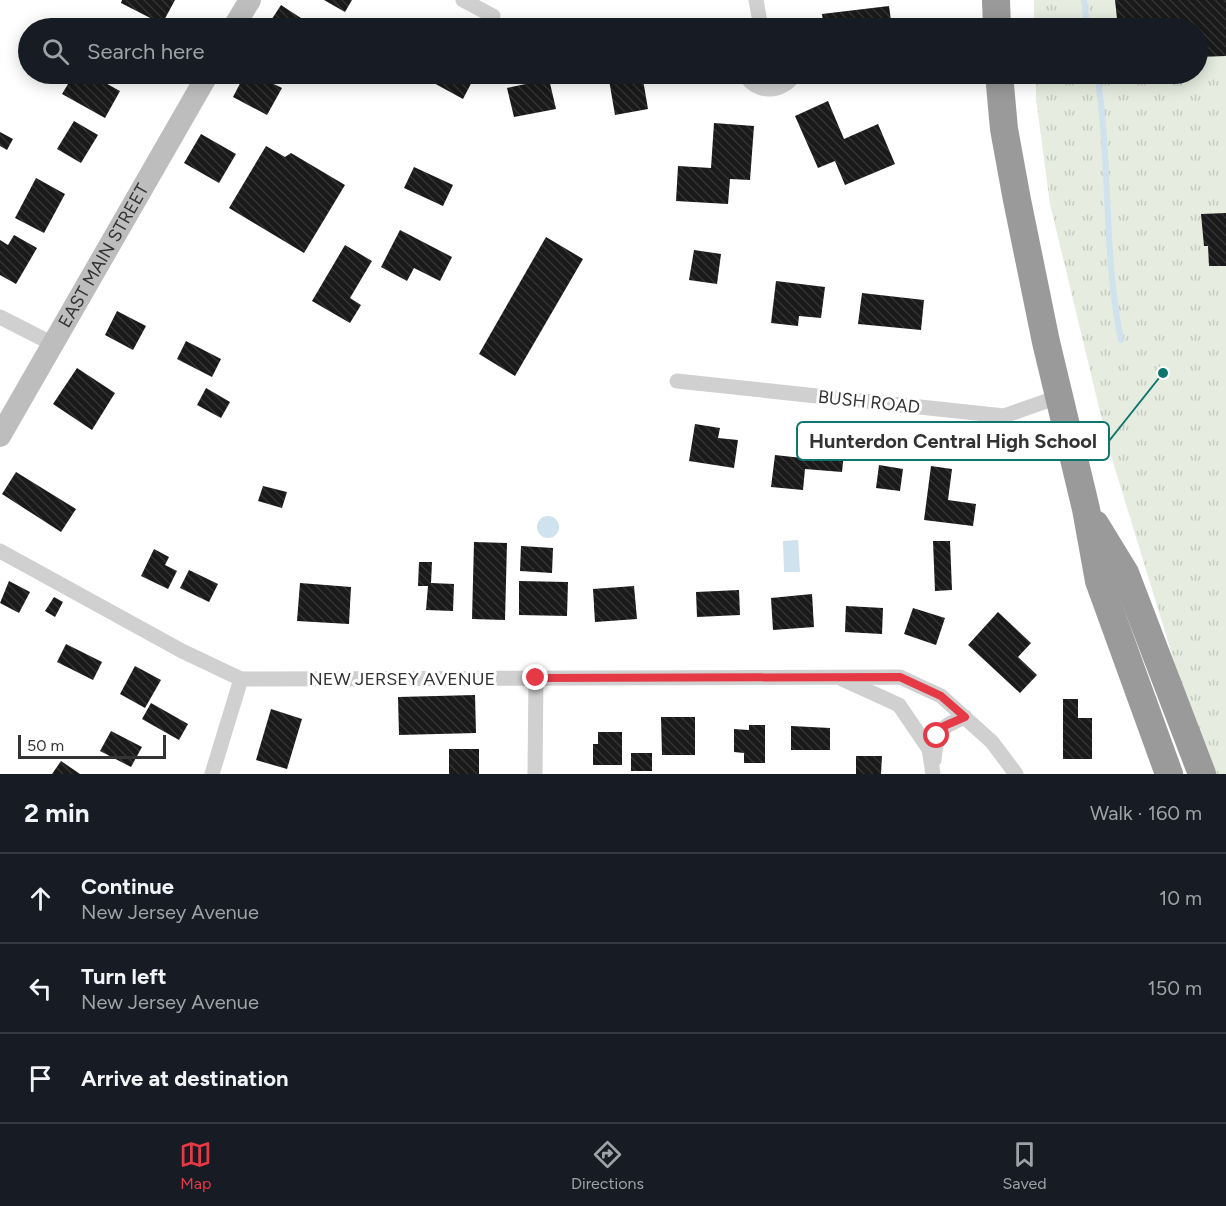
<!DOCTYPE html>
<html lang="en">
<head>
<meta charset="utf-8">
<style>
  body { margin:0; font-family:Figtree,sans-serif; background:#20242c; color:#f1f3f6 }
  .scale { position:absolute; left:18px; bottom:15px; width:148px; box-sizing:border-box; padding-left:6px; border:3px solid #333; border-top:0; font-size:16px; line-height:21px; white-space:nowrap; color:#333; -webkit-text-stroke:4px #fff; paint-order:stroke }
  .stop { position:absolute; width:18px; height:18px; margin:-14px; border:4px solid #e63946; border-radius:50%; background:#fff }
  .stop.end { background:#e63946; border-color:#fff; box-shadow:0 2px 6px #0008 }
  .list { margin:0; padding:0; list-style:none }
  h2 { display:flex; justify-content:space-between; align-items:center; height:78px; margin:0; padding:0 24px; font-size:26px }
  h2 small { font-size:20px; font-weight:400; color:#9ea1a6 }
  .list li { display:grid; grid-template-columns:39px 1fr auto; gap:18px; align-items:center; box-sizing:border-box; height:90px; padding:0 24px; border-top:2px solid #363941 }
  .list b { display:block; font-size:22px; white-space:nowrap }
  .list p { margin:0; font-size:20px; white-space:nowrap; color:#9ea1a6 }
  .list em { font-size:20px; font-style:normal; color:#9ea1a6 }
  .icon { flex:none; width:33px; height:33px; fill:none; stroke:currentColor; stroke-width:2; stroke-linecap:round; stroke-linejoin:round }
  .map { position:relative; flex:none; width:1226px; height:774px; overflow:hidden }
  .search { position:absolute; background:#171b24; box-shadow:0 3px 15px #0003; left:18px; right:18px; top:18px; height:66px; display:flex; align-items:center; gap:15px; box-sizing:border-box; padding:0 21px; border-radius:33px; color:#9ea1a6; font-size:22px }
  .sheet { height:348px; background:#171b24 }
  nav { display:flex; justify-content:space-around; align-items:center; box-sizing:border-box; height:84px; border-top:2px solid #363941; background:#171b24; font-size:16px; color:#9ea1a6 }
  nav a { display:grid; justify-items:center; gap:3px }
  nav .on { color:#e63946 }
  .map>svg:first-child { display:block }
  .grass { fill:url(#grass-tufts) }
  .water { fill:#cfe2ee }
  .lines { fill:none; stroke-linecap:round; stroke-linejoin:round }
  .stream { stroke:#cfe2ee; stroke-width:6 }
  .building { fill:url(#building-back-hatch) }
  .street { stroke:#d0d0d0; stroke-width:15 }
  .secondary { stroke:#bdbdbd; stroke-width:22 }
  .highway { stroke:#9a9a9a; stroke-width:28 }
  .route { stroke:#e63946; stroke-width:8 }
  .labels { text-anchor:middle; dominant-baseline:central; stroke-width:6; stroke-linejoin:round; paint-order:stroke }
  .street-label { font-size:18px; fill:#333; stroke:#fff }
  .leader { fill:none; stroke:#0f766e; stroke-width:2 }
  .callout-dot { fill:#0f766e; stroke:#fff; stroke-width:2 }
  .callout { fill:#fff; stroke:#0f766e; stroke-width:2 }
  .callout-label { font-size:20px; text-anchor:middle; font-weight:bold; fill:#333 }
</style>
</head>
<body>
<div class="map">
<svg width="1226" height="774" viewBox="0 0 1226 774">
  <defs>
    <pattern id="grass-tufts" width="24" height="20" patternUnits="userSpaceOnUse" patternTransform="scale(1.5)"><rect width="24" height="20" fill="#e6ecdf"/><path d="M3 7l-1-3M5 7V3M7 7l1-3M15 17l-1-3M17 17v-4M19 17l1-3" fill="none" stroke="#c6cbc0"/></pattern>
    <pattern id="building-back-hatch" width="6" height="6" patternUnits="userSpaceOnUse" patternTransform="scale(1.5)"><rect width="6" height="6" fill="#1a1a1a"/><path d="M-1 5l2 2M0 0l6 6M5-1l2 2" fill="none" stroke="#333"/></pattern>
  </defs>
  <rect width="100%" height="100%" fill="#fff"/>
  <polygon class="grass" points="1034,0 1226,0 1226,774 1212,774 1197,736 1109,449 1050,204 1036,99 1036,74 1198,74 1198,28 1034,28"/>
  <g class="water">
    <circle cx="548" cy="527" r="11"/>
    <polygon points="798,540 800,572 784,572 783,541"/>
  </g>
  <g class="lines">
    <g class="stream">
      <polyline points="1084,0 1087,28"/>
      <path d="M1097,74C1111,162 1103,252 1121,340"/>
    </g>
  </g>
  <g class="building">
    <polygon points="122,0 175,0 162,24 121,3"/>
    <polygon points="324,0 352,0 345,12"/>
    <polygon points="1115,0 1226,0 1226,56 1198,57 1198,28 1118,28"/>
    <polygon points="281,5 307,22 303,28 266,28"/>
    <polygon points="889,6 892,28 824,28 822,14"/>
    <polygon points="74,74 89,74 120,91 105,118 62,94"/>
    <polygon points="111,74 136,74 130,84"/>
    <polygon points="245,74 253,74 282,88 267,115 233,97"/>
    <polygon points="422,74 476,74 463,99 421,76"/>
    <polygon points="608,74 642,74 648,109 615,115"/>
    <polygon points="880,74 922,74 922,75 880,81"/>
    <polygon points="549,79 556,109 514,117 507,88"/>
    <polygon points="828,101 844,139 878,124 895,164 845,185 835,161 818,168 795,116"/>
    <polygon points="74,121 98,135 81,163 57,149"/>
    <polygon points="714,123 754,126 750,180 730,179 728,204 676,201 678,166 711,168"/>
    <polygon points="0,132 13,139 7,150 0,146"/>
    <polygon points="201,134 236,154 219,183 184,163"/>
    <polygon points="266,146 285,157 291,153 345,185 304,253 229,208"/>
    <polygon points="414,167 453,185 443,206 404,188"/>
    <polygon points="36,178 65,194 44,233 15,218"/>
    <polygon points="1226,213 1226,266 1209,266 1208,246 1204,246 1201,214"/>
    <polygon points="400,230 452,257 440,281 414,268 407,281 381,267"/>
    <polygon points="14,235 37,248 16,284 0,275 0,240 8,245"/>
    <polygon points="546,237 583,259 515,376 479,354"/>
    <polygon points="345,245 372,261 350,298 361,305 350,323 312,301"/>
    <polygon points="694,250 721,254 717,284 689,280"/>
    <polygon points="776,281 825,287 821,318 799,316 798,326 771,323"/>
    <polygon points="862,293 924,300 921,330 858,324"/>
    <polygon points="117,311 146,326 133,350 105,335"/>
    <polygon points="186,341 221,359 212,377 177,359"/>
    <polygon points="77,368 115,393 92,430 53,404"/>
    <polygon points="206,388 230,402 221,418 197,405"/>
    <polygon points="695,424 720,428 718,438 738,440 734,468 689,461"/>
    <polygon points="804,439 845,443 842,472 805,469 803,490 771,487 775,455 802,458"/>
    <polygon points="879,465 903,469 900,491 876,488"/>
    <polygon points="931,466 952,469 948,500 976,504 973,526 924,520"/>
    <polygon points="16,472 76,509 61,532 2,494"/>
    <polygon points="263,486 287,492 282,508 258,501"/>
    <polygon points="933,541 950,541 952,590 935,591"/>
    <polygon points="474,542 507,543 505,620 472,619"/>
    <polygon points="521,546 553,548 552,573 520,571"/>
    <polygon points="154,549 169,557 165,565 177,571 168,589 141,576"/>
    <polygon points="419,562 432,562 431,583 454,584 453,611 426,610 428,586 418,586"/>
    <polygon points="189,570 218,584 209,602 180,588"/>
    <polygon points="9,581 30,592 19,613 0,603"/>
    <polygon points="519,581 568,582 567,616 519,615"/>
    <polygon points="300,583 351,587 349,624 297,621"/>
    <polygon points="634,586 637,619 595,622 593,589"/>
    <polygon points="739,590 740,615 697,617 696,592"/>
    <polygon points="812,594 814,627 773,630 771,598"/>
    <polygon points="54,597 63,602 55,617 45,611"/>
    <polygon points="846,606 883,608 882,634 845,632"/>
    <polygon points="913,608 945,618 936,645 904,634"/>
    <polygon points="998,612 1031,643 1018,657 1037,675 1020,693 968,645"/>
    <polygon points="66,644 102,662 93,680 57,662"/>
    <polygon points="135,666 161,680 145,708 120,694"/>
    <polygon points="475,695 476,733 399,735 398,697"/>
    <polygon points="1063,699 1078,699 1078,718 1092,718 1092,759 1063,759"/>
    <polygon points="151,703 188,724 179,740 142,719"/>
    <polygon points="271,709 302,719 287,769 256,760"/>
    <polygon points="661,717 695,717 695,755 662,755"/>
    <polygon points="749,725 765,725 765,763 744,763 744,753 734,752 734,729 749,730"/>
    <polygon points="791,726 830,728 830,750 791,750"/>
    <polygon points="111,731 142,747 131,767 100,751"/>
    <polygon points="598,732 622,732 622,765 593,765 593,744 598,744"/>
    <rect x="449" y="749" width="30" height="25"/>
    <rect x="631" y="753" width="21" height="18"/>
    <polygon points="856,756 882,756 881,774 856,774"/>
    <polygon points="61,761 80,774 52,774"/>
  </g>
  <g class="lines">
    <g class="street">
      <polyline points="463,0 493,16"/>
      <polyline points="756,0 761,28"/>
      <path d="M745,74C756,95 783,93 795,74"/>
      <polyline points="0,317 53,344"/>
      <polyline points="677,381 1004,416 1058,397"/>
      <polyline points="0,551 182,651 241,679 900,677 941,696 992,742 1016,774"/>
      <polyline points="842,679 899,705 929,749 933,774"/>
      <path d="M934,760C937,731 938,728 965,717"/>
      <polyline points="212,774 241,679"/>
      <polyline points="535,774 536,678"/>
    </g>
    <g class="secondary">
      <polyline points="233,28 250,0"/>
      <path id="s1" d="M0,436L208,74"/>
    </g>
    <g class="highway">
      <polyline points="996,0 997,28"/>
      <polyline points="999,74 1004,129 1017,200 1046,342 1086,509 1099,581 1169,774"/>
      <polyline points="1095,524 1125,573 1202,774"/>
    </g>
  </g>
  <g class="lines">
    <polyline class="route" points="536,678 900,677 941,696 965,717 944,726 937,736"/>
  </g>
  <g class="labels">
    <g class="street-label">
      <text stroke="none"><textPath href="#s1" startOffset="208">EAST MAIN STREET</textPath></text>
      <text transform="translate(869 402) rotate(6)">BUSH ROAD</text>
      <text x="402" y="679">NEW JERSEY AVENUE</text>
    </g>
  </g>
  <path class="leader" d="M1163 373L1109 441"/>
  <circle class="callout-dot" cx="1163" cy="373" r="6"/>
  <rect class="callout" x="797" y="422" width="312" height="38" rx="6"/>
  <g class="callout-label">
    <text x="953" y="448">Hunterdon Central High School</text>
  </g>
</svg>
<div class="scale">50 m</div>
<div class="stop" style="left:937px;top:736px"></div>
<div class="stop end" style="left:536px;top:678px"></div>
<div class="search"><svg class="icon" aria-label="search" viewBox="0 0 24 24"><circle cx="10" cy="10" r="6"/><path d="M15 15l6 6"/></svg>Search here</div>
</div>
<section class="sheet">
<h2>2 min<small>Walk · 160 m</small></h2>
<ul class="list">
<li><svg class="icon" aria-label="ahead" viewBox="0 0 24 24"><path d="M12 20V5M6 11l6-6 6 6"/></svg><div><b>Continue</b><p>New Jersey Avenue</p></div><em>10 m</em></li>
<li><svg class="icon" aria-label="left" viewBox="0 0 24 24"><path d="M17 20v-9H6M10 6l-5 5 5 5"/></svg><div><b>Turn left</b><p>New Jersey Avenue</p></div><em>150 m</em></li>
<li><svg class="icon" aria-label="arrive" viewBox="0 0 24 24"><path d="M6 21V4h12l-3 4 3 4H6"/></svg><div><b>Arrive at destination</b></div></li>
</ul>
</section>
<nav>
<a class="on"><svg class="icon" aria-label="map" viewBox="0 0 24 24"><path d="M3 6l6-2 6 2 6-2v14l-6 2-6-2-6 2zM9 4v14M15 6v14"/></svg>Map</a>
<a><svg class="icon" aria-label="directions" viewBox="0 0 24 24"><path d="M12 3l9 9-9 9-9-9zM9 14v-3h6M13 9l2 2-2 2"/></svg>Directions</a>
<a><svg class="icon" aria-label="saved" viewBox="0 0 24 24"><path d="M7 4h10v16l-5-4-5 4z"/></svg>Saved</a>
</nav>
</body>
</html>
